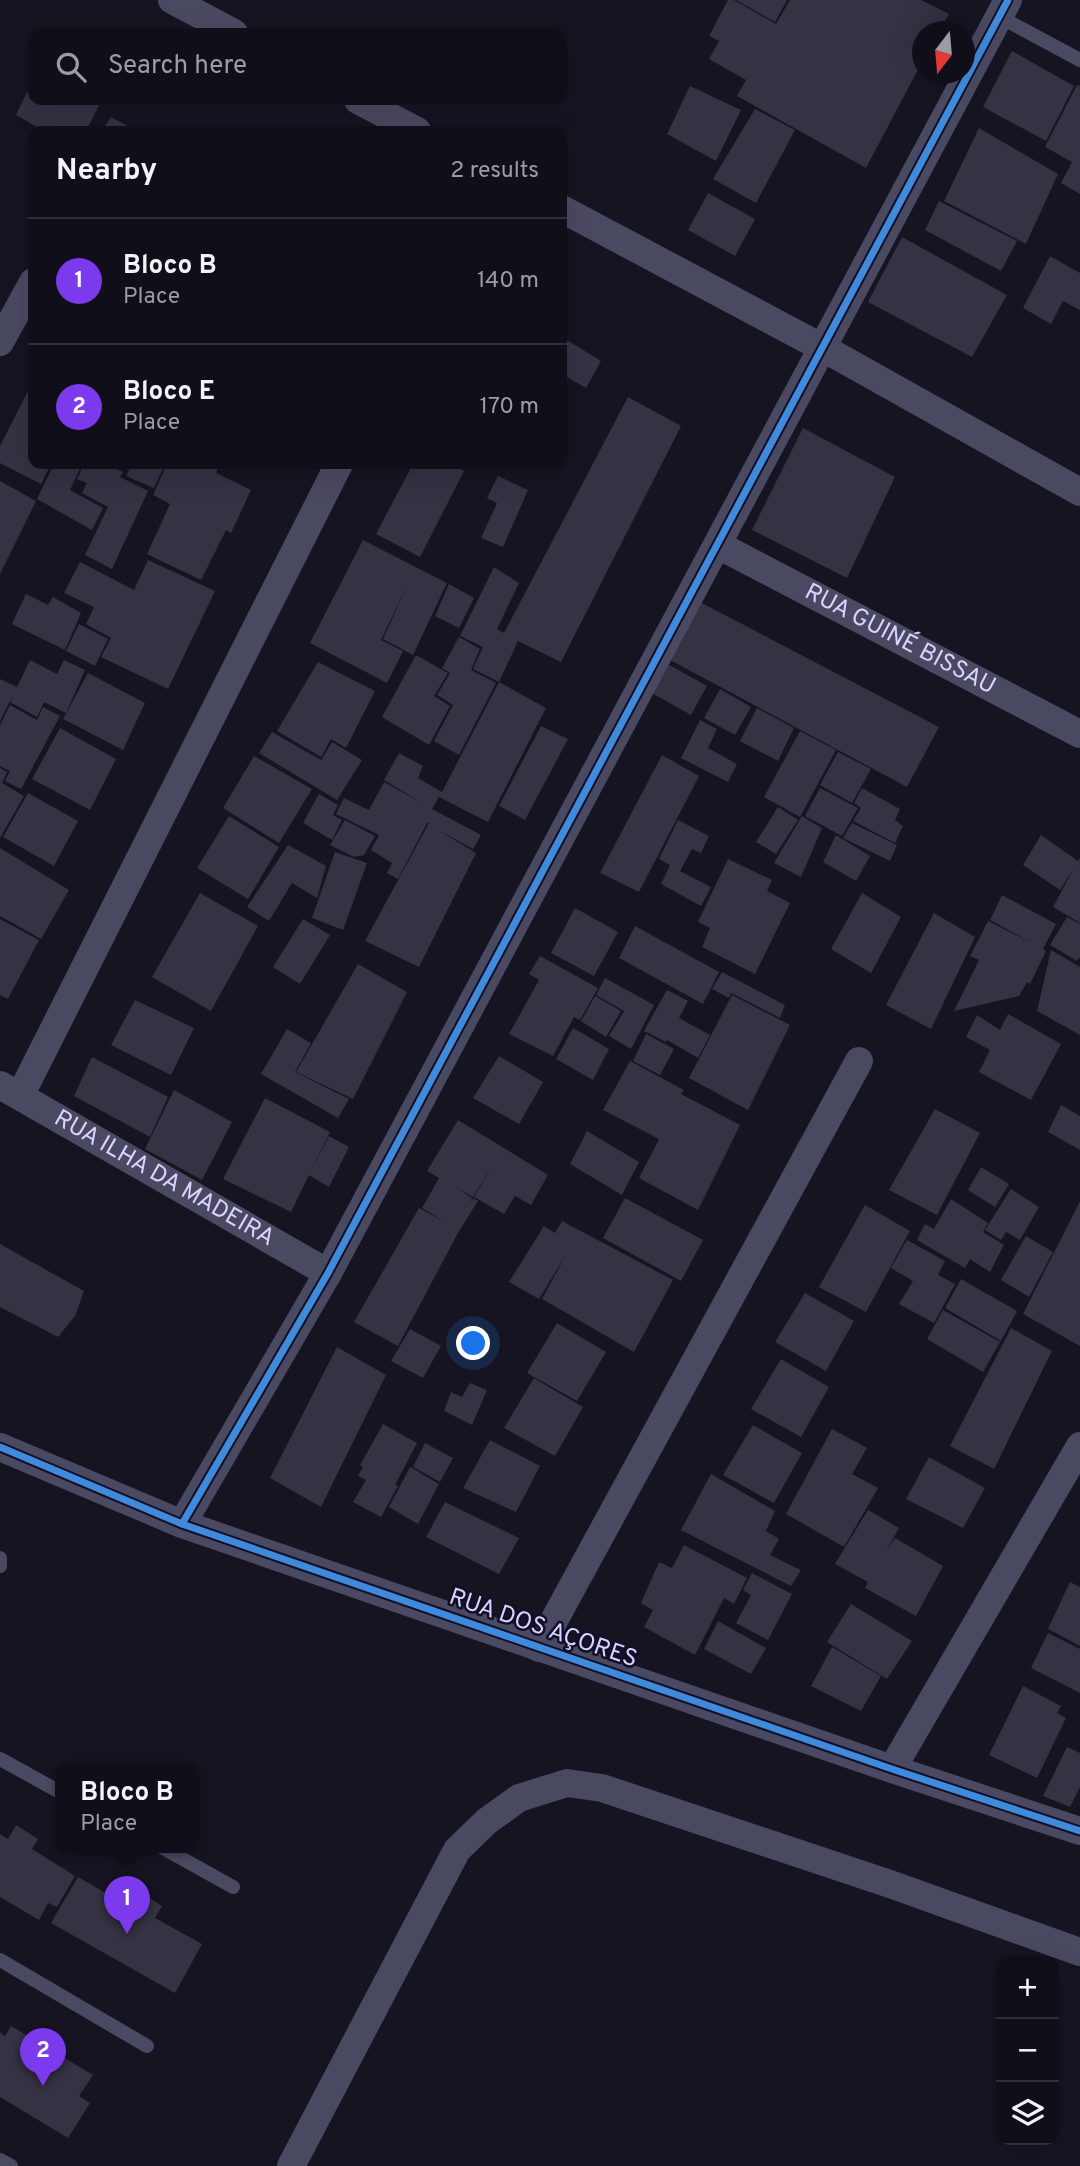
<!DOCTYPE html>
<html lang="en">
<head>
<meta charset="utf-8">
<style>
  body { margin:0; font-family:Overpass,sans-serif; background:#191822; color:#f1f3f6 }
  .controls { position:absolute; right:21px; bottom:21px; display:grid; overflow:hidden; border-radius:14px; box-shadow:0 7px 28px #0002 }
  .controls button { width:63px; height:63px; display:grid; place-items:center; padding:0; border:0; border-bottom:2px solid #302f38; background:#100f19; color:#f1f3f6; font:35px sans-serif }
  .compass { position:absolute; left:912px; top:21px; width:63px; height:63px; border-radius:50%; background:#100f19; box-shadow:0 7px 28px #0002; rotate:196deg }
  .you { position:absolute; left:474px; top:1344px; width:24px; height:24px; margin:-18px; border:5px solid #fff; border-radius:50%; background:#1a73e8; box-shadow:0 0 0 10px #1a73e833 }
  .badge { display:grid; place-items:center; width:46px; height:46px; border-radius:50%; background:#7c3aed; color:#fff; font-size:23px; font-weight:700 }
  .pin { position:absolute; translate:-50% -58px; filter:drop-shadow(0 2px 4px #0008) }
  .pin::after { content:''; position:absolute; top:37px; width:24px; height:21px; background:inherit; clip-path:polygon(0 0,100% 0,50% 100%) }
  .popup { position:absolute; left:55px; top:1762px; width:144px; height:91px; box-sizing:border-box; display:grid; place-content:center; border-radius:14px; background:#100f19; filter:drop-shadow(0 2px 5px #0005); font-size:23px; white-space:nowrap; color:#9c9ca2 }
  .popup b { font-size:26px; color:#f1f3f6 }
  .popup::after { content:''; position:absolute; left:50%; top:100%; margin-left:-14px; border:14px solid transparent; border-top-color:#100f19 }
  .list { margin:0; padding:0; list-style:none }
  h2 { display:flex; justify-content:space-between; align-items:center; height:91px; margin:0; padding:0 28px; font-size:30px }
  h2 small { font-size:23px; font-weight:400; color:#9c9ca2 }
  .list li { display:grid; grid-template-columns:46px 1fr auto; gap:21px; align-items:center; box-sizing:border-box; height:126px; padding:0 28px; border-top:2px solid #302f38 }
  .list b { display:block; font-size:26px; white-space:nowrap }
  .list p { margin:0; font-size:23px; white-space:nowrap; color:#9c9ca2 }
  .list em { font-size:23px; font-style:normal; color:#9c9ca2 }
  .icon { flex:none; width:38px; height:38px; fill:none; stroke:currentColor; stroke-width:2; stroke-linecap:round; stroke-linejoin:round }
  .map { position:relative; flex:none; width:1080px; height:2166px; overflow:hidden }
  .search { position:absolute; background:#100f19; box-shadow:0 7px 28px #0002; left:28px; top:28px; width:539px; height:77px; display:flex; align-items:center; gap:18px; box-sizing:border-box; padding:0 24px; border-radius:14px; color:#9c9ca2; font-size:26px }
  .panel { position:absolute; background:#100f19; box-shadow:0 7px 28px #0002; left:28px; top:126px; width:539px; height:343px; border-radius:14px }
  .map>svg:first-child { display:block }
  .building { fill:#343243 }
  .lines { fill:none; stroke-linecap:round; stroke-linejoin:round }
  .service { stroke:#4a4962; stroke-width:14 }
  .minor { stroke:#4a4962; stroke-width:28 }
  .cycleway-casing { stroke:#130f26; stroke-width:11 }
  .cycleway { stroke:#408adc; stroke-width:7 }
  .labels { text-anchor:middle; dominant-baseline:central; stroke-width:5; stroke-linejoin:round; paint-order:stroke }
  .street-label { font-size:24px; fill:#d9d4ff; stroke:#130f26 }
</style>
</head>
<body>
<div class="map">
<svg width="1080" height="2166" viewBox="0 0 1080 2166">
  <rect width="100%" height="100%" fill="#161421"/>
  <g class="building">
    <polygon points="728,0 734,0 776,24 790,0 921,0 949,14 939,32 922,32 922,62 866,168 737,96 746,80 709,59 719,41 709,36"/>
    <polygon points="736,0 787,0 775,22"/>
    <polygon points="1012,51 1074,86 1046,141 983,107"/>
    <polygon points="33,80 33,100 102,100 86,131 37,131 39,128 16,115"/>
    <polygon points="1077,85 1080,86 1080,194 1061,183 1072,162 1045,147"/>
    <polygon points="690,86 741,110 716,161 667,134"/>
    <polygon points="755,109 795,130 756,203 713,179"/>
    <polygon points="111,117 137,131 102,131"/>
    <polygon points="979,128 1058,174 1026,244 944,201"/>
    <polygon points="708,193 755,219 735,256 688,230"/>
    <polygon points="939,201 1017,241 1001,271 925,230"/>
    <polygon points="902,237 1007,295 972,357 868,302"/>
    <polygon points="1050,256 1080,273 1080,310 1063,301 1051,324 1023,308"/>
    <polygon points="562,337 601,361 586,388 562,374"/>
    <polygon points="33,381 33,464 51,464 41,484 0,463 0,446"/>
    <polygon points="628,397 681,426 561,662 518,641 499,682 473,669 483,647 460,636 494,567 519,583 497,629 504,633"/>
    <polygon points="803,428 895,477 847,578 752,530"/>
    <polygon points="54,464 82,464 70,490 103,508 92,530 37,499"/>
    <polygon points="84,464 107,464 123,472 120,477 148,491 112,569 85,555 108,507 82,493 87,483 77,479"/>
    <polygon points="132,464 165,464 154,488 126,476"/>
    <polygon points="167,464 220,464 216,473 251,490 231,533 226,530 201,580 147,554 170,504 153,495"/>
    <polygon points="413,464 451,464 464,471 420,557 376,534"/>
    <polygon points="498,476 528,490 503,547 481,538 497,503 487,498"/>
    <polygon points="0,481 36,501 0,574"/>
    <polygon points="363,540 447,583 413,655 383,639 408,584 381,640 403,651 387,683 310,643"/>
    <polygon points="148,560 215,591 168,689 101,657 111,638 86,624 94,607 64,593 80,562 134,590"/>
    <polygon points="449,584 474,598 459,628 435,616"/>
    <polygon points="26,594 48,605 53,597 81,613 65,650 12,624"/>
    <polygon points="700,602 939,727 907,787 670,660"/>
    <polygon points="79,624 108,639 95,666 66,651"/>
    <polygon points="459,637 480,649 471,670 496,683 459,755 434,741 453,705 437,695 450,673 442,668"/>
    <polygon points="416,655 448,673 434,696 450,706 429,745 382,717"/>
    <polygon points="30,660 57,674 64,660 85,670 66,713 44,702 37,717 10,702 14,693 0,721 0,679 17,687"/>
    <polygon points="318,662 375,691 346,748 331,739 321,757 277,731"/>
    <polygon points="666,663 707,686 691,715 650,692"/>
    <polygon points="88,673 145,703 123,750 63,719"/>
    <polygon points="499,682 546,708 488,822 439,797 432,809 481,835 473,849 438,830 476,853 419,967 365,941 429,823 427,823 398,879 387,873 392,863 371,850 379,835 336,814 344,798 369,810 384,782 422,803 384,780 399,753 423,766 418,778 442,792"/>
    <polygon points="720,689 751,707 735,735 704,718"/>
    <polygon points="10,705 37,720 43,707 60,716 21,789 5,781 10,771 0,766 0,725"/>
    <polygon points="757,708 794,728 778,761 740,741"/>
    <polygon points="700,720 717,729 708,748 737,764 728,782 681,758"/>
    <polygon points="541,726 568,739 525,820 499,806"/>
    <polygon points="60,728 116,759 90,810 32,779"/>
    <polygon points="800,731 836,750 800,817 764,797"/>
    <polygon points="272,732 321,760 332,742 362,760 337,800 259,753"/>
    <polygon points="838,752 871,769 852,803 820,785"/>
    <polygon points="662,755 699,776 639,892 600,873"/>
    <polygon points="254,756 312,789 279,843 223,808"/>
    <polygon points="0,768 7,772 2,783 24,796 0,838"/>
    <polygon points="820,788 858,808 842,836 805,816"/>
    <polygon points="862,788 900,809 895,820 903,826 895,843 853,821 861,808 854,803"/>
    <polygon points="28,793 78,821 54,866 3,837"/>
    <polygon points="319,794 338,805 333,815 342,820 332,840 303,823"/>
    <polygon points="778,807 798,820 776,854 756,842"/>
    <polygon points="229,816 279,847 248,899 197,868"/>
    <polygon points="802,816 822,828 801,877 774,863"/>
    <polygon points="345,820 375,836 364,855 354,857 330,845"/>
    <polygon points="678,820 709,836 701,853 692,849 680,871 711,887 701,906 661,884 670,865 659,859"/>
    <polygon points="852,823 897,845 890,861 843,838"/>
    <polygon points="836,835 870,856 856,881 823,862"/>
    <polygon points="1041,835 1078,861 1080,858 1080,923 1053,907 1074,868 1060,890 1023,865"/>
    <polygon points="288,845 326,866 317,898 292,883 269,921 247,907"/>
    <polygon points="0,848 69,890 41,939 0,916"/>
    <polygon points="335,852 367,863 343,930 312,918"/>
    <polygon points="728,859 772,880 767,891 790,903 755,974 702,947 710,928 698,922"/>
    <polygon points="200,893 258,926 211,1011 152,977"/>
    <polygon points="862,893 901,917 871,973 831,949"/>
    <polygon points="1002,895 1056,924 1043,949 1046,951 1030,984 1027,982 1019,996 954,1011 979,960 970,956 988,921 1034,944 990,920"/>
    <polygon points="575,908 618,932 594,976 551,953"/>
    <polygon points="934,913 975,937 931,1029 886,1005"/>
    <polygon points="1067,917 1080,924 1080,957 1077,961 1050,945"/>
    <polygon points="0,919 39,940 8,999 0,995"/>
    <polygon points="303,919 330,935 300,984 273,967"/>
    <polygon points="635,926 719,972 703,1004 619,958"/>
    <polygon points="1051,950 1080,967 1080,1035 1037,1011"/>
    <polygon points="540,956 598,988 580,1020 574,1017 553,1056 509,1034 539,980 529,974"/>
    <polygon points="358,964 407,992 353,1099 296,1072"/>
    <polygon points="722,972 785,1005 780,1018 731,993 729,998 712,989"/>
    <polygon points="605,978 654,1005 631,1049 609,1036 624,1011 596,995"/>
    <polygon points="667,990 688,1001 679,1018 710,1035 698,1058 667,1040 666,1042 644,1031"/>
    <polygon points="732,995 790,1025 748,1110 689,1078"/>
    <polygon points="595,996 621,1011 606,1037 581,1021"/>
    <polygon points="135,1000 194,1028 171,1075 111,1045"/>
    <polygon points="1008,1014 1061,1044 1031,1100 979,1072 990,1050 966,1037 977,1015 1000,1030"/>
    <polygon points="573,1028 609,1049 593,1080 556,1059"/>
    <polygon points="287,1029 311,1043 295,1072 349,1099 338,1118 261,1074"/>
    <polygon points="646,1034 674,1049 660,1075 633,1061"/>
    <polygon points="499,1056 543,1082 519,1124 473,1098"/>
    <polygon points="92,1057 168,1097 150,1137 74,1096"/>
    <polygon points="630,1061 684,1090 681,1094 740,1125 698,1210 639,1178 659,1139 603,1110"/>
    <polygon points="174,1090 232,1122 202,1180 145,1149"/>
    <polygon points="265,1098 330,1132 310,1173 329,1136 349,1147 329,1187 309,1175 291,1212 223,1179"/>
    <polygon points="1061,1105 1080,1116 1080,1150 1048,1132"/>
    <polygon points="935,1109 980,1133 937,1215 889,1190"/>
    <polygon points="458,1120 548,1175 531,1205 515,1196 504,1214 474,1197 494,1162 473,1197 457,1188 472,1198 470,1203 473,1198 478,1201 459,1231 398,1346 354,1322 419,1208 445,1222 422,1208 439,1178 427,1171"/>
    <polygon points="587,1131 639,1162 622,1195 570,1164"/>
    <polygon points="981,1167 1009,1184 995,1207 968,1190"/>
    <polygon points="1011,1189 1039,1207 1020,1240 1006,1232 1001,1240 985,1230"/>
    <polygon points="625,1198 703,1240 681,1281 603,1238"/>
    <polygon points="951,1199 988,1223 983,1232 1004,1245 990,1272 970,1259 965,1268 917,1240 925,1224 934,1229"/>
    <polygon points="1080,1201 1080,1346 1023,1314"/>
    <polygon points="865,1205 910,1231 866,1312 819,1287"/>
    <polygon points="562,1221 673,1280 634,1352 542,1299 567,1253 539,1299 509,1282 544,1226 555,1233"/>
    <polygon points="1026,1236 1053,1252 1029,1297 1001,1280"/>
    <polygon points="907,1240 945,1261 938,1275 955,1284 934,1323 899,1304 913,1281 891,1268"/>
    <polygon points="0,1244 84,1291 75,1316 58,1337 0,1307"/>
    <polygon points="961,1279 1017,1311 1001,1341 945,1308"/>
    <polygon points="805,1293 854,1321 826,1371 775,1342"/>
    <polygon points="943,1310 1000,1342 983,1372 927,1339"/>
    <polygon points="557,1323 606,1352 577,1401 527,1373"/>
    <polygon points="1011,1328 1052,1351 994,1469 950,1446"/>
    <polygon points="410,1329 441,1346 423,1378 391,1361"/>
    <polygon points="337,1347 386,1375 321,1507 270,1478"/>
    <polygon points="781,1359 829,1387 801,1437 751,1409"/>
    <polygon points="534,1378 583,1407 555,1456 504,1428"/>
    <polygon points="470,1383 487,1390 472,1425 444,1411 451,1392 462,1397"/>
    <polygon points="383,1424 417,1443 395,1485 398,1486 381,1517 353,1502 366,1480 358,1476 363,1467 360,1465"/>
    <polygon points="753,1425 802,1453 774,1503 723,1475"/>
    <polygon points="832,1429 867,1448 852,1474 878,1488 844,1547 786,1514"/>
    <polygon points="490,1440 540,1466 516,1512 463,1488"/>
    <polygon points="425,1443 453,1458 440,1482 413,1467"/>
    <polygon points="929,1457 985,1488 963,1528 906,1499"/>
    <polygon points="410,1467 439,1484 418,1524 389,1507"/>
    <polygon points="711,1474 775,1511 766,1531 779,1539 770,1555 801,1570 791,1586 681,1530"/>
    <polygon points="445,1502 519,1538 499,1574 426,1537"/>
    <polygon points="868,1510 899,1528 886,1551 895,1538 943,1566 916,1616 865,1588 868,1582 835,1564"/>
    <polygon points="684,1545 747,1578 734,1604 724,1598 695,1655 644,1627 653,1610 641,1603 659,1562 672,1568"/>
    <polygon points="752,1573 792,1594 768,1640 736,1623 751,1595 743,1590"/>
    <polygon points="1070,1582 1080,1587 1080,1646 1048,1629"/>
    <polygon points="851,1604 912,1641 887,1679 827,1642"/>
    <polygon points="718,1621 766,1648 751,1674 704,1649"/>
    <polygon points="1048,1633 1080,1649 1080,1693 1031,1668"/>
    <polygon points="832,1647 881,1676 861,1711 811,1686"/>
    <polygon points="1023,1686 1061,1706 1057,1713 1066,1718 1037,1778 989,1755"/>
    <polygon points="1067,1747 1080,1753 1080,1787 1070,1807 1043,1796"/>
    <polygon points="16,1825 38,1839 32,1849 75,1876 57,1907 48,1903 39,1920 0,1897 0,1834 8,1839"/>
    <polygon points="78,1877 125,1904 135,1889 162,1906 155,1918 202,1944 175,1993 51,1923"/>
    <polygon points="11,2026 93,2075 79,2096 90,2103 68,2138 0,2097 0,2032 5,2036"/>
  </g>
  <g class="lines">
    <g class="service">
      <polyline points="1000,17 1080,60"/>
      <polyline points="0,1558 0,1566"/>
      <polyline points="0,1759 60,1792"/>
      <polyline points="163,1848 233,1887"/>
      <polyline points="0,1960 147,2046"/>
      <polyline points="0,2160 11,2166"/>
    </g>
    <g class="minor">
      <polyline points="172,0 234,33"/>
      <polyline points="358,100 417,131"/>
      <polyline points="562,209 823,348 1080,492"/>
      <polyline points="0,342 33,282"/>
      <path id="s1" d="M718,545L1080,734"/>
      <path id="s2" d="M0,1085L328,1273"/>
      <polyline points="20,1096 339,464"/>
      <polyline points="0,1447 182,1524 892,1769 1080,1831"/>
      <polyline points="182,1524 328,1273 1008,0"/>
      <polyline points="539,1648 859,1061"/>
      <polyline points="892,1769 1080,1446"/>
      <polyline points="291,2166 457,1850 487,1821 519,1798 567,1783 602,1788 890,1884 1080,1952"/>
    </g>
    <defs>
      <g id="cycleway">
        <polyline points="0,1447 182,1524 892,1769 1080,1831"/>
        <polyline points="182,1524 328,1273 1008,0"/>
      </g>
    </defs>
    <use href="#cycleway" class="cycleway-casing"/>
    <use href="#cycleway" class="cycleway"/>
  </g>
  <g class="labels">
    <g class="street-label">
      <text stroke="none"><textPath href="#s1" startOffset="205">RUA GUINÉ BISSAU</textPath></text>
      <text stroke="none"><textPath href="#s2" startOffset="189">RUA ILHA DA MADEIRA</textPath></text>
      <text transform="translate(543 1629) rotate(19)">RUA DOS AÇORES</text>
    </g>
  </g>
</svg>
<div class="controls">
<button>+</button>
<button>−</button>
<button><svg class="icon" aria-label="layers" viewBox="0 0 24 24"><path d="M12 4l9 5-9 5-9-5zM3 14l9 5 9-5"/></svg></button>
</div>
<svg class="compass" viewBox="-18 -18 36 36"><path d="M0-13l5 13h-10z" fill="#e53935"/><path d="M0 13l5-13h-10z" fill="#9c9ca2"/></svg>
<div class="you"></div>
<div class="pin badge" style="left:127px;top:1934px">1</div>
<div class="popup"><b>Bloco B</b>Place</div>
<div class="pin badge" style="left:43px;top:2086px">2</div>
<div class="search"><svg class="icon" aria-label="search" viewBox="0 0 24 24"><circle cx="10" cy="10" r="6"/><path d="M15 15l6 6"/></svg>Search here</div>
<section class="panel">
<h2>Nearby<small>2 results</small></h2>
<ul class="list">
<li><span class="badge">1</span><div><b>Bloco B</b><p>Place</p></div><em>140 m</em></li>
<li><span class="badge">2</span><div><b>Bloco E</b><p>Place</p></div><em>170 m</em></li>
</ul>
</section>
</div>
</body>
</html>
